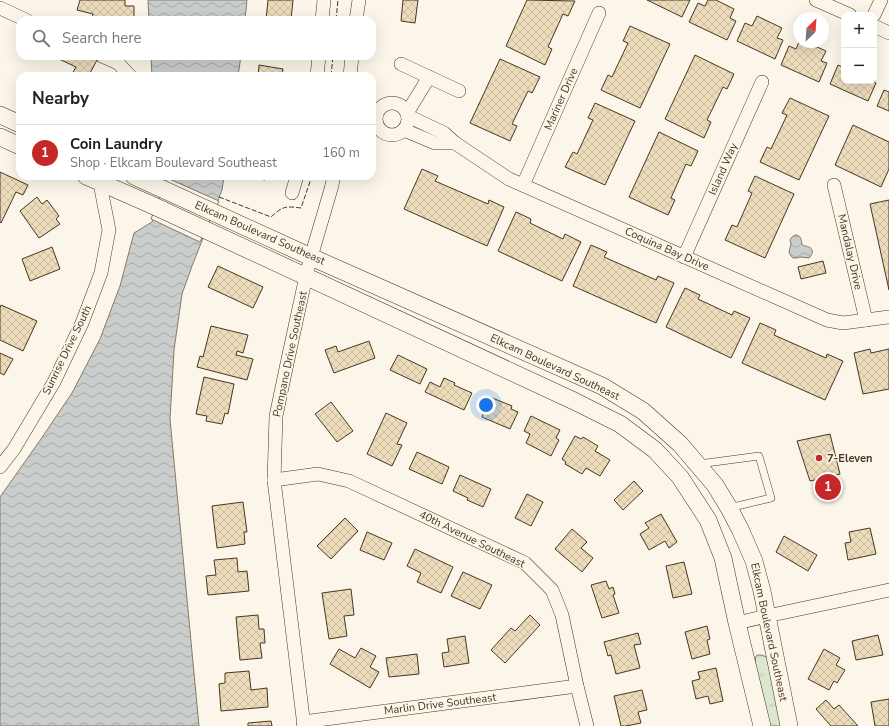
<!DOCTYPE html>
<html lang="en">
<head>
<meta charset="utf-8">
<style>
  body { margin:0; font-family:"Nunito Sans",sans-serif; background:#f6f6f6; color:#222 }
  .controls { position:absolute; right:12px; top:12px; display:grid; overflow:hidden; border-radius:8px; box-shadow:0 4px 16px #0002 }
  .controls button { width:36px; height:36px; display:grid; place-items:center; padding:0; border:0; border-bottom:1px solid #e0e0e0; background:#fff; color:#222; font:20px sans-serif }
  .compass { position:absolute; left:793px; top:12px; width:36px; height:36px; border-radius:50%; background:#fff; box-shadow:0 4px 16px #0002; rotate:25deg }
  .you { position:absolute; left:486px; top:405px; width:14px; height:14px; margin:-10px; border:3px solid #fff; border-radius:50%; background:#1a73e8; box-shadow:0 0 0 6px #1a73e833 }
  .badge { display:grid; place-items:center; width:26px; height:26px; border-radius:50%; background:#c62828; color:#fff; font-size:13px; font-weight:700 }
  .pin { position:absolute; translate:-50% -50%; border:2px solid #fff; box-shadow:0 1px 4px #0006 }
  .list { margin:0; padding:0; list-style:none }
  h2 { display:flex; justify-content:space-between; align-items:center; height:52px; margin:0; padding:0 16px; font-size:17px }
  h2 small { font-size:13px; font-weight:400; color:#767676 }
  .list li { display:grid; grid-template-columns:26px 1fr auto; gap:12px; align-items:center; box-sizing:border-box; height:56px; padding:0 16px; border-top:1px solid #e0e0e0 }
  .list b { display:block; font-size:15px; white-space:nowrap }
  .list p { margin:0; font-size:13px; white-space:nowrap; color:#767676 }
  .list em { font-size:13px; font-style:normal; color:#767676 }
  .icon { flex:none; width:22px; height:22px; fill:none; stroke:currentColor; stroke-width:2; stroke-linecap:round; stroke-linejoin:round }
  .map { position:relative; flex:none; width:889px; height:726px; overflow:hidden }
  .search { position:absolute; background:#fff; box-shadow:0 4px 16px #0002; left:16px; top:16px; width:360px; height:44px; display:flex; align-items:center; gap:10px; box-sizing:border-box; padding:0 14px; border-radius:12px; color:#767676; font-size:15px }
  .panel { position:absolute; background:#fff; box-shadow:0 4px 16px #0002; left:16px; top:72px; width:360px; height:108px; border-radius:12px }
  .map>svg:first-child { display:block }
  .grass { fill:url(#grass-tufts); stroke:#887966 }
  .water { fill:url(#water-waves); stroke:#887966 }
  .pier { fill:#fbf6e9; stroke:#887966 }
  .building { fill:url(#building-cross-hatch); stroke:#4a3520 }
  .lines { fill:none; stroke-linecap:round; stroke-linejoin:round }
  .service-casing { stroke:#4a3520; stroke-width:8 }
  .minor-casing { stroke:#4a3520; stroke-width:14 }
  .tertiary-casing { stroke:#4a3520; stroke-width:18 }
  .service { stroke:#fbf6e9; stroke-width:7 }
  .minor { stroke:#fbf6e9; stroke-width:13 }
  .tertiary { stroke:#fbf6e9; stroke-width:17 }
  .fence { stroke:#4a3520; stroke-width:1; stroke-dasharray:5 2; stroke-linecap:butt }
  .poi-dot { fill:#c62828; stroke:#fbf6e9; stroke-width:1.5 }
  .labels { text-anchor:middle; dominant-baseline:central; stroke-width:3; stroke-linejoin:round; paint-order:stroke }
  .street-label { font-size:11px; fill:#4a3520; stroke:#fbf6e9 }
  .poi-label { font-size:11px; font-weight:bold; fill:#4a3520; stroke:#fbf6e9; text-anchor:start }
</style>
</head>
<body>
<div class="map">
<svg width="889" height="726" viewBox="0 0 889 726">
  <defs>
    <pattern id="grass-tufts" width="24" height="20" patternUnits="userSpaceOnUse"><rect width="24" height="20" fill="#dce7d0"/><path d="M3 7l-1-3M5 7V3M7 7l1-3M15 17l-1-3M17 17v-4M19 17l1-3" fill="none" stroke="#bec7b2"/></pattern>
    <pattern id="water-waves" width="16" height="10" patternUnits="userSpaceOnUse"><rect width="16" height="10" fill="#c9cecd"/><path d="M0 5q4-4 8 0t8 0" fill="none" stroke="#a5a8a6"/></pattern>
    <pattern id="building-cross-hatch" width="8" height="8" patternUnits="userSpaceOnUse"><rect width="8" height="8" fill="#ecdcbc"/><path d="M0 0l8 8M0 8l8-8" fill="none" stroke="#ccbda1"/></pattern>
  </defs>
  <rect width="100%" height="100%" fill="#fbf6e9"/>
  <polygon class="grass" points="758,655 761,655 767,657 782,726 769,726 755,663 756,656"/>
  <g class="water">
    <polygon points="148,0 247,0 245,20 149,20"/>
    <polygon points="151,56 241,56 238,76 152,76"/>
    <polygon points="170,176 224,176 222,190 192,266 182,294 174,350 170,419 199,726 0,726 0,497 41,439 72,393 100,339 120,286 134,233 152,222"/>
    <path d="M795,235C801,235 801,239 802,244L804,246C811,246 816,251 809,258L801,257L796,258H793L791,256L789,252L791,244L790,240L792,237Z"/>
  </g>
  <polygon class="pier" points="167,178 219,201 200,242 151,219"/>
  <g class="building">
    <polygon points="80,0 125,0 125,6 134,6 134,20 100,20 92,18 93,14 77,10"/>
    <polygon points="268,0 293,0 291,20 266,20"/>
    <polygon points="403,0 418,0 415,23 401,21"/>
    <polygon points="527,0 575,1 568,16 563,14 548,47 552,49 545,65 506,46"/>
    <polygon points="647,0 690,0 682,17"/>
    <polygon points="708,0 716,0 734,9 730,18 736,21 727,40 689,22 698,3 705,6"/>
    <polygon points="757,16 782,28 777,38 783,40 775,59 737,41 745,23 752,26"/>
    <polygon points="630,26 670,44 640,108 601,90 608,75 612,77 628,43 623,41"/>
    <polygon points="799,42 806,42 826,51 821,61 827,63 819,82 781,65 789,46 796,49"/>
    <polygon points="695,55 734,74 727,89 723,87 707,120 711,122 704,138 665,119"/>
    <polygon points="60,56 89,56 97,60 89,75 91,76 71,76 76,67 59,59"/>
    <polygon points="500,59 540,77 532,93 528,91 512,124 517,126 510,141 470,123"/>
    <polygon points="259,65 283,69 282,76 258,76"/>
    <polygon points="838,65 844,68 844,81 873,81 876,83 868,101 830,84"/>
    <polygon points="884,90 889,92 889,111 877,106"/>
    <polygon points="790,98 829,116 799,180 760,162 767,147 771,149 787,115 782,113"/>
    <polygon points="595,103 635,121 605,185 565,167 573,152 577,154 593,120 588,118"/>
    <polygon points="853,125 889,142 889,169 881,187 835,165"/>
    <polygon points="659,132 698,151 691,166 686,164 671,198 675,200 668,215 629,197"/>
    <polygon points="422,169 438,176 435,181 488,204 489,200 504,207 487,246 404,209"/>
    <polygon points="0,172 28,185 23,195 16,192 1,223 0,222"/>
    <polygon points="241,176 265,176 265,180"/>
    <polygon points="755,176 794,194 765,258 725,240 732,225 737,227 752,193 748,191"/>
    <polygon points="37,197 42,204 47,200 59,216 56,219 60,224 39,238 20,211"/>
    <polygon points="889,200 889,290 870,204"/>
    <polygon points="516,212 531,219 530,223 563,239 565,234 581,242 562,281 498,251"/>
    <polygon points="591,245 607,252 604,257 656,280 658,276 674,283 656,323 573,286"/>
    <polygon points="52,247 60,269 30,281 22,259"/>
    <polygon points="823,261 826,273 801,279 798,267"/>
    <polygon points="218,266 263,287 253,308 208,287"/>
    <polygon points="685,288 700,295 698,299 732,315 734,311 750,318 731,358 666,327"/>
    <polygon points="1,305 37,321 23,351 0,340 0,308"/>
    <polygon points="760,323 776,330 774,335 826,358 827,354 843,361 825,400 742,363"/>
    <polygon points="211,326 248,335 243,353 237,351 236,355 253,359 247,380 197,367 200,356 203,357"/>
    <polygon points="369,341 375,358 334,373 325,350 336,346 338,352"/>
    <polygon points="870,349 871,353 889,349 889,389 863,394 854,353"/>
    <polygon points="0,353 13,359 4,375 0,373"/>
    <polygon points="398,355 427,369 420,384 390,370"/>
    <polygon points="204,377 234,384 228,414 225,413 222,424 206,421 207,416 196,414"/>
    <polygon points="444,378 455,383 454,385 472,393 464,410 425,392 430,382 440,387"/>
    <polygon points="490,397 512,406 511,409 518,412 510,429 482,417"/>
    <polygon points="331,402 353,431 337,442 315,414"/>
    <polygon points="386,413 407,423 397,444 402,445 392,466 367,454"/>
    <polygon points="531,416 560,430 556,438 559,440 551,456 526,443 530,434 524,431"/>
    <polygon points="830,434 840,474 810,481 797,441"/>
    <polygon points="575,436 581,439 583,437 598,446 595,451 610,460 600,476 586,468 582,474 565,464 566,462 562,459"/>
    <polygon points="417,452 449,467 442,484 409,469"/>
    <polygon points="460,475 491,489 483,507 467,500 468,498 453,491"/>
    <polygon points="634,481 643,491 623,510 614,500"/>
    <polygon points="527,494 543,502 531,526 515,518"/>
    <polygon points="243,502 247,532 244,532 245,544 217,548 212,506"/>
    <polygon points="661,514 677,542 669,548 665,541 649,550 640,534 649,528 645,523"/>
    <polygon points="345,518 358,531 331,559 317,546"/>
    <polygon points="870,528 876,554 848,560 845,543 851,542 849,532"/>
    <polygon points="572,529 587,542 581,548 593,558 582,572 555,549"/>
    <polygon points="367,532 392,543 384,560 360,550"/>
    <polygon points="784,536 817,555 808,571 776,552"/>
    <polygon points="415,549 453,567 441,593 417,582 421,573 407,566"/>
    <polygon points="237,558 238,572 247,571 249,591 208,595 206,576 216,575 214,560"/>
    <polygon points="684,562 692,594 673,598 666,566"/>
    <polygon points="463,572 492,585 480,609 451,596"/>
    <polygon points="606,581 609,589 613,587 615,594 613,595 619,613 602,618 591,585"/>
    <polygon points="351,589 354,615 344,616 347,636 329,639 322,593"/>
    <polygon points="258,615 259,629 264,629 265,643 260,643 262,658 240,660 236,617"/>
    <polygon points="530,615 540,625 505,663 491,650 511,628 515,631"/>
    <polygon points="707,626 710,639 707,640 710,654 692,659 685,632"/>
    <polygon points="638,633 641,644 634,645 640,668 616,674 611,655 608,656 604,642"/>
    <polygon points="878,635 883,655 856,660 852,641"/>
    <polygon points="465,636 469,663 444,667 442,653 449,652 447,639"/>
    <polygon points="361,648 376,656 370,667 379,672 370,688 330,664 339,649 355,658"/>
    <polygon points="824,649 840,658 836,665 845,670 837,683 834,681 829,690 808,679"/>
    <polygon points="417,654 419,674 389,677 386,658"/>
    <polygon points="716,668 723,701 710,704 708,696 696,699 692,681 700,679 698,672"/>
    <polygon points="249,671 251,690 267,688 268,707 221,711 219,684 225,683 225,673"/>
    <polygon points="642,690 647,710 638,712 641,723 626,726 621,726 614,696"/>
    <polygon points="889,699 889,726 875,726 871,702"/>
    <polygon points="826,700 834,709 839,705 858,726 831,726 816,709"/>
    <polygon points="271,721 272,726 248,726 248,723"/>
  </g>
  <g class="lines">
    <defs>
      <polyline id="service" points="699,464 759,456 771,498 729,508"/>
      <g id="minor">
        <polyline points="816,0 850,15"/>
        <polyline points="0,8 26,20"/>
        <polyline points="874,15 881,0"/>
        <polyline points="322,20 324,0"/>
        <polyline points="356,20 359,0"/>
        <polyline points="874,26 889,33"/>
        <polyline points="102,56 118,63 130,76"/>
        <polyline points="401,64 459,91"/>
        <polyline points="317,76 319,56"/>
        <polyline points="350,76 352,56"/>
        <circle cx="392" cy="119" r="16"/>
        <polyline points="407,113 429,77"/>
        <polyline points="408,116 444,133 455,143 509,179 827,320 843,323 889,317"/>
        <polyline points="404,130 435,143 455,143"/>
        <polyline points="523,185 599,13"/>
        <polyline points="834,185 866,320"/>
        <polyline points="292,193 297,176"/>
        <polyline points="684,257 762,82"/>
        <polyline points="0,467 14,449 54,382 82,323 101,273 109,230 103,199 100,183 101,176"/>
        <polyline points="274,480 318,474 349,481 525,563 552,590 562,615 577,686 587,726"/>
        <polyline points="737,623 767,616 889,590"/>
        <polyline points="303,722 577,686"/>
        <polyline points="304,726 274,480 276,416 288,359 306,276 311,257 331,189 334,176"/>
      </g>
      <g id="tertiary">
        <polyline points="0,115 20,124"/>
        <polyline points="0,137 20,146"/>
        <polyline points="86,176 154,206 574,401 620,424 655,450 680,477 708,520 723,558 737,623 762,726"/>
        <polyline points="134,176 311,257 602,386 643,411 680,444 715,485 729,508 740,529 754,561 762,591 789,726"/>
      </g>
    </defs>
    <use href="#service" class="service-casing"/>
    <use href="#minor" class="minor-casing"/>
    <use href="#tertiary" class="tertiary-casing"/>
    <use href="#service" class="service"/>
    <use href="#minor" class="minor"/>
    <use href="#tertiary" class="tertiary"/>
    <g class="fence">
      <polyline points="336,20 338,0"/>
      <polyline points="331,76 333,56"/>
      <path d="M219,197L271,217C283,206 285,206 301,208L312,176"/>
    </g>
  </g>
  <circle class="poi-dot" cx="819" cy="458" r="4"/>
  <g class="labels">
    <g class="street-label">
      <text transform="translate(561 99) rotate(-66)">Mariner Drive</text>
      <text transform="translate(723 169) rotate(-66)">Island Way</text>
      <text transform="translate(260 233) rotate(24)">Elkcam Boulevard Southeast</text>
      <text transform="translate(667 249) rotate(24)">Coquina Bay Drive</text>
      <text transform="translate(850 252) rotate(77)">Mandalay Drive</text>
      <text transform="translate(67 350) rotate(-64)">Sunrise Drive South</text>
      <text transform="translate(290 354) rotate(-78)">Pompano Drive Southeast</text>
      <text transform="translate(555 367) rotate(25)">Elkcam Boulevard Southeast</text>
      <text transform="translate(472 539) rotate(26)">40th Avenue Southeast</text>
      <text transform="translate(769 632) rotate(78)">Elkcam Boulevard Southeast</text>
      <text transform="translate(440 704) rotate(-7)">Marlin Drive Southeast</text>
    </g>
    <g class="poi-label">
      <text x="827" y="458">7-Eleven</text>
    </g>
  </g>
</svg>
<div class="controls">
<button>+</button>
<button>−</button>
</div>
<svg class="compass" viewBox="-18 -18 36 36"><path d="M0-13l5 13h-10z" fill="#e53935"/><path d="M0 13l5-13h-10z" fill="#767676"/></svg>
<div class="you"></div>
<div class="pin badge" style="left:828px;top:487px">1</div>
<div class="search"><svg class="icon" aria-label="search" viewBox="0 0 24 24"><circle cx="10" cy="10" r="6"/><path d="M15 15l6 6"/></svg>Search here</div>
<section class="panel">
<h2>Nearby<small></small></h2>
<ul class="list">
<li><span class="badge">1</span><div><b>Coin Laundry</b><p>Shop · Elkcam Boulevard Southeast</p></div><em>160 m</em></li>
</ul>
</section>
</div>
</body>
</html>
